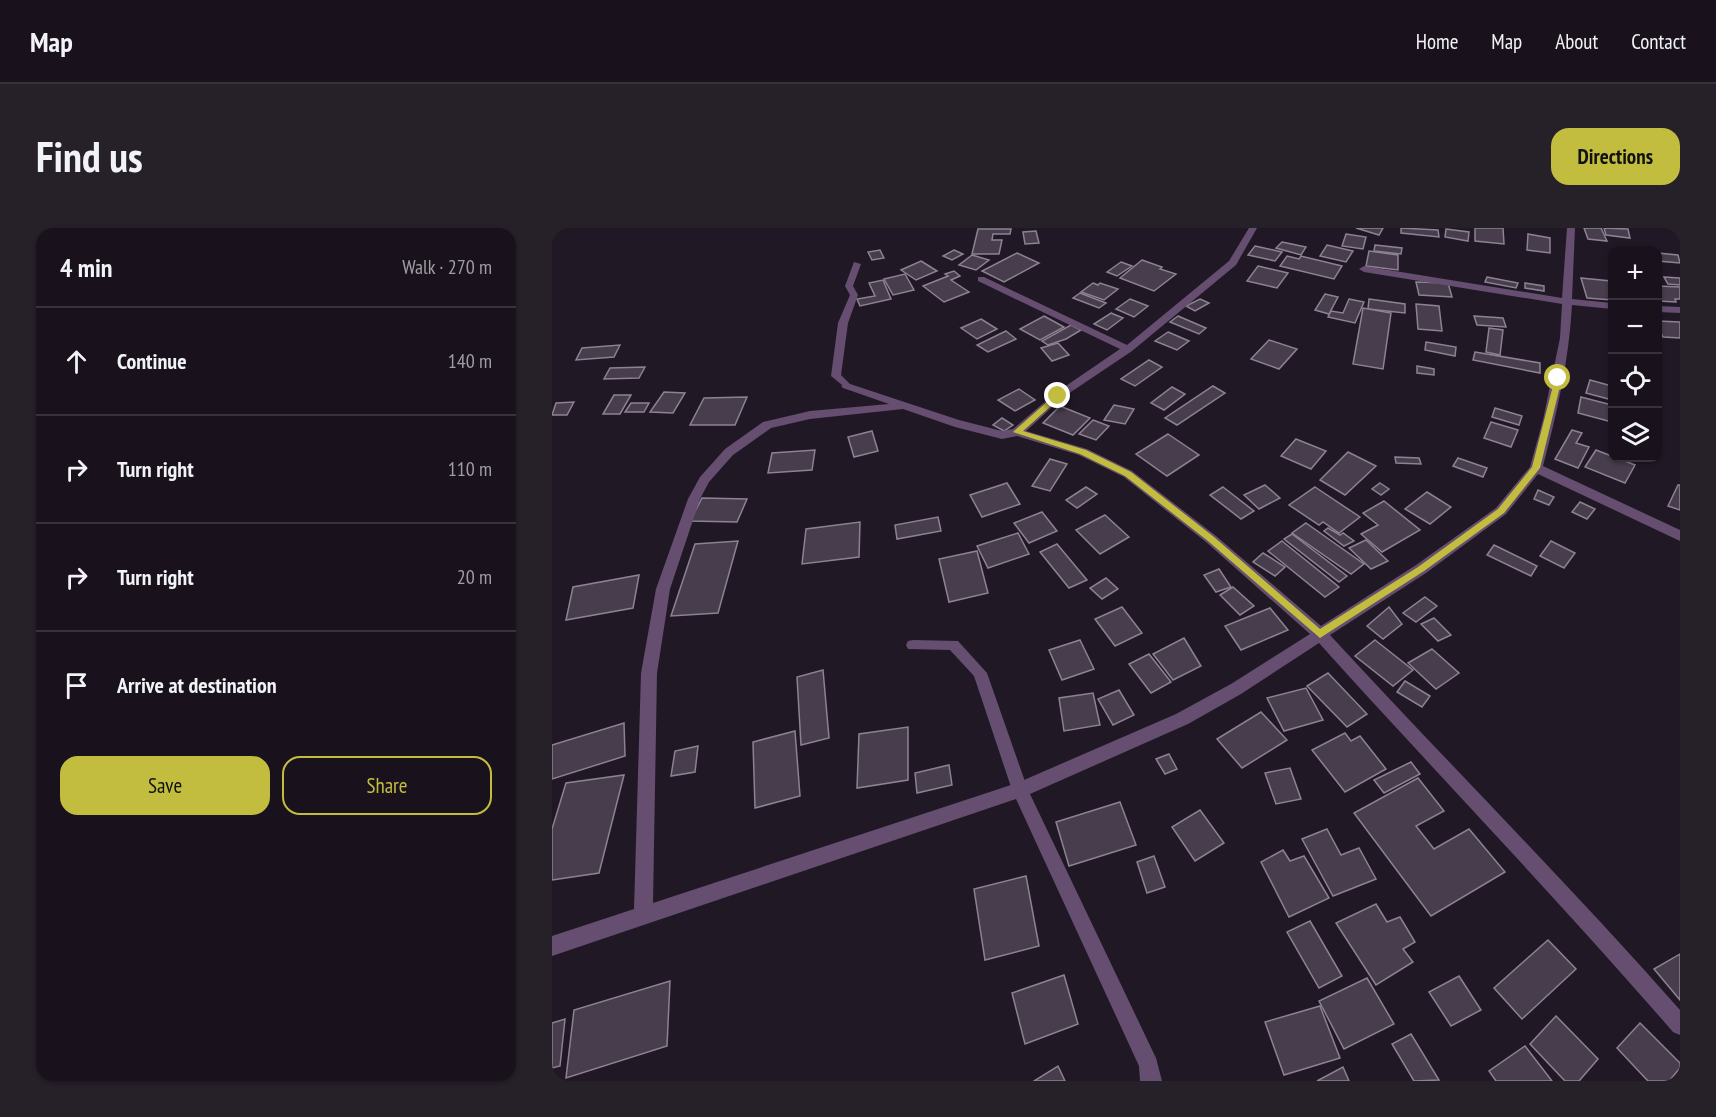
<!DOCTYPE html>
<html lang="en">
<head>
<meta charset="utf-8">
<style>
  body { margin:0; font-family:"PT Sans Narrow",sans-serif; background:#262029; color:#f1f3f6 }
  .controls { position:absolute; right:18px; top:18px; display:grid; overflow:hidden; border-radius:12px; box-shadow:0 2px 4px #0004 }
  .controls button { width:54px; height:54px; display:grid; place-items:center; padding:0; border:0; border-bottom:2px solid #37323b; background:#19121c; color:#f1f3f6; font:30px sans-serif }
  .stop { position:absolute; width:18px; height:18px; margin:-14px; border:4px solid #c2bd3f; border-radius:50%; background:#fff }
  .stop.end { background:#c2bd3f; border-color:#fff; box-shadow:0 2px 6px #0008 }
  .list { margin:0; padding:0; list-style:none }
  h2 { display:flex; justify-content:space-between; align-items:center; height:78px; margin:0; padding:0 24px; font-size:26px }
  h2 small { font-size:20px; font-weight:400; color:#9f9ea3 }
  .list li { display:grid; grid-template-columns:39px 1fr auto; gap:18px; align-items:center; box-sizing:border-box; height:108px; padding:0 24px; border-top:2px solid #37323b }
  .list b { display:block; font-size:22px; white-space:nowrap }
  .list em { font-size:20px; font-style:normal; color:#9f9ea3 }
  .actions { display:flex; gap:12px; padding:18px 24px }
  .actions a { flex:1; padding:14px 0; border:2px solid #c2bd3f; border-radius:18px; text-align:center; font-size:21px; color:#c2bd3f }
  .actions .main { background:#c2bd3f; color:#111 }
  .icon { flex:none; width:33px; height:33px; fill:none; stroke:currentColor; stroke-width:2; stroke-linecap:round; stroke-linejoin:round }
  .map { position:relative; flex:none; width:1128px; height:853px; overflow:hidden; border-radius:18px }
  header { display:flex; align-items:center; gap:36px; box-sizing:border-box; height:84px; padding:0 30px; background:#19121c; border-bottom:2px solid #37323b }
  header strong { font-size:28px }
  nav { display:flex; gap:33px; margin-inline-start:auto; font-size:21px }
  .intro { display:flex; align-items:center; justify-content:space-between; box-sizing:border-box; height:144px; padding:0 36px }
  h1 { margin:0; font-size:42px }
  .button { padding:15px 27px; border-radius:18px; background:#c2bd3f; color:#111; font-size:21px; font-weight:700 }
  main { display:flex; gap:36px; padding:0 36px }
  aside { flex:1; background:#19121c; border-radius:18px; box-shadow:0 2px 4px #0004 }
  .map>svg:first-child { display:block }
  .building { fill:#473d4c; stroke:#8d8293; stroke-width:1.5 }
  .lines { fill:none; stroke-linecap:round; stroke-linejoin:round }
  .service { fill:#654e70; fill-rule:evenodd }
  .minor { fill:#654e70; fill-rule:evenodd }
  .route { fill:#c2bd3f }
</style>
</head>
<body>
<header>
<strong>Map</strong>
<nav><a>Home</a><a>Map</a><a>About</a><a>Contact</a></nav>
</header>
<div class="intro"><h1>Find us</h1><a class="button">Directions</a></div>
<main>
<aside>
<h2>4 min<small>Walk · 270 m</small></h2>
<ul class="list">
<li><svg class="icon" aria-label="ahead" viewBox="0 0 24 24"><path d="M12 20V5M6 11l6-6 6 6"/></svg><div><b>Continue</b></div><em>140 m</em></li>
<li><svg class="icon" aria-label="right" viewBox="0 0 24 24"><path d="M7 20v-9h11M14 6l5 5-5 5"/></svg><div><b>Turn right</b></div><em>110 m</em></li>
<li><svg class="icon" aria-label="right" viewBox="0 0 24 24"><path d="M7 20v-9h11M14 6l5 5-5 5"/></svg><div><b>Turn right</b></div><em>20 m</em></li>
<li><svg class="icon" aria-label="arrive" viewBox="0 0 24 24"><path d="M6 21V4h12l-3 4 3 4H6"/></svg><div><b>Arrive at destination</b></div></li>
</ul>
<div class="actions"><a class="main">Save</a><a>Share</a></div>
</aside>
<div class="map">
<svg width="1128" height="853" viewBox="0 0 1128 853">
  <rect width="100%" height="100%" fill="#211825"/>
  <g class="building">
    <polygon points="804,0 831,0 827,7"/>
    <polygon points="849,0 886,2 887,9 849,5"/>
    <polygon points="923,0 951,0 952,16 923,13"/>
    <polygon points="1032,0 1049,0 1055,13 1036,11"/>
    <polygon points="1052,0 1076,1 1078,10 1054,7"/>
    <polygon points="426,1 459,1 458,6 441,6 440,12 450,12 447,26 420,26"/>
    <polygon points="894,1 917,4 916,13 893,9"/>
    <polygon points="484,3 487,15 473,16 471,4"/>
    <polygon points="794,6 814,9 811,21 790,18"/>
    <polygon points="976,6 998,10 998,25 975,22"/>
    <polygon points="730,14 754,19 749,27 724,20"/>
    <polygon points="775,17 801,23 794,34 768,28"/>
    <polygon points="823,17 850,20 849,26 822,23"/>
    <polygon points="703,18 730,24 723,33 696,27"/>
    <polygon points="328,22 332,30 320,32 316,24"/>
    <polygon points="402,22 411,26 400,32 391,28"/>
    <polygon points="817,23 846,27 846,42 814,38"/>
    <polygon points="465,25 487,35 452,54 430,43"/>
    <polygon points="1106,25 1126,27 1128,35 1106,33"/>
    <polygon points="420,27 437,32 424,42 407,37"/>
    <polygon points="735,28 747,31 749,28 790,38 782,51 728,38"/>
    <polygon points="590,32 610,39 608,41 624,46 602,63 568,50"/>
    <polygon points="369,33 385,43 364,52 349,42"/>
    <polygon points="569,34 580,38 565,48 555,44"/>
    <polygon points="706,38 736,45 725,60 695,53"/>
    <polygon points="402,43 408,48 399,52 417,64 392,74 371,58 396,48 393,46"/>
    <polygon points="353,46 362,62 341,67 332,51"/>
    <polygon points="935,49 966,55 964,60 933,54"/>
    <polygon points="1112,49 1128,50 1128,57 1116,56"/>
    <polygon points="1029,50 1059,53 1060,72 1035,70"/>
    <polygon points="331,52 339,71 308,78 305,71 323,68 317,55"/>
    <polygon points="864,54 896,55 900,69 867,67"/>
    <polygon points="541,55 546,57 548,55 566,61 552,72 529,64"/>
    <polygon points="973,55 992,58 992,63 973,60"/>
    <polygon points="1106,58 1128,59 1128,71 1123,71 1124,74 1106,73"/>
    <polygon points="528,65 554,75 547,80 521,70"/>
    <polygon points="773,66 786,69 777,86 763,82"/>
    <polygon points="578,71 596,78 582,89 564,81"/>
    <polygon points="648,71 657,75 643,83 634,78"/>
    <polygon points="797,71 812,74 803,95 776,89 779,83 791,85"/>
    <polygon points="817,71 853,76 853,85 816,81"/>
    <polygon points="864,76 887,78 890,103 866,101"/>
    <polygon points="811,80 839,85 831,141 801,136"/>
    <polygon points="559,85 571,90 555,102 542,96"/>
    <polygon points="492,88 512,99 488,112 468,101"/>
    <polygon points="626,88 654,100 647,106 618,94"/>
    <polygon points="922,88 951,90 954,99 925,97"/>
    <polygon points="429,91 445,101 425,111 409,100"/>
    <polygon points="1106,93 1128,94 1128,110 1111,109 1106,99"/>
    <polygon points="519,97 529,102 514,111 496,117 490,113"/>
    <polygon points="937,100 951,102 948,127 934,124"/>
    <polygon points="454,103 464,111 436,124 425,117"/>
    <polygon points="616,104 637,113 625,122 603,113"/>
    <polygon points="717,112 745,121 727,141 699,131"/>
    <polygon points="874,114 904,119 903,128 873,122"/>
    <polygon points="506,115 517,127 500,133 489,120"/>
    <polygon points="68,117 62,129 24,132 30,120"/>
    <polygon points="923,124 988,135 988,145 921,132"/>
    <polygon points="597,132 610,139 583,158 569,151"/>
    <polygon points="865,138 882,141 882,147 865,145"/>
    <polygon points="93,139 87,150 52,151 58,140"/>
    <polygon points="1038,152 1060,158 1060,172 1034,165"/>
    <polygon points="661,158 673,165 625,197 613,190"/>
    <polygon points="620,159 633,166 612,182 599,175"/>
    <polygon points="467,161 483,172 463,183 446,172"/>
    <polygon points="112,164 133,165 121,185 98,184"/>
    <polygon points="62,167 79,167 68,186 51,186"/>
    <polygon points="195,169 183,197 138,197 152,170"/>
    <polygon points="1029,169 1060,177 1060,194 1026,185"/>
    <polygon points="22,174 15,187 0,187 4,175"/>
    <polygon points="79,175 97,175 92,184 73,184"/>
    <polygon points="562,177 582,181 573,196 552,192"/>
    <polygon points="508,178 538,190 521,207 491,195"/>
    <polygon points="943,180 970,188 967,197 940,189"/>
    <polygon points="450,190 461,197 452,203 441,197"/>
    <polygon points="541,192 557,198 544,212 527,206"/>
    <polygon points="939,194 966,202 959,219 932,210"/>
    <polygon points="1020,202 1030,205 1024,215 1037,219 1026,240 1003,231"/>
    <polygon points="320,203 326,223 302,229 296,209"/>
    <polygon points="616,206 647,227 615,248 584,226"/>
    <polygon points="744,211 774,223 759,241 729,228"/>
    <polygon points="263,222 260,242 216,245 220,225"/>
    <polygon points="1044,222 1083,237 1073,255 1033,239"/>
    <polygon points="796,224 824,238 793,267 768,252"/>
    <polygon points="843,229 867,230 869,236 844,235"/>
    <polygon points="906,230 935,240 931,249 901,238"/>
    <polygon points="498,231 515,236 498,263 480,258"/>
    <polygon points="455,255 468,276 430,289 418,267"/>
    <polygon points="828,255 837,261 829,267 820,261"/>
    <polygon points="713,257 728,270 707,281 692,267"/>
    <polygon points="1126,257 1128,257 1128,282 1116,278"/>
    <polygon points="534,259 545,266 525,280 514,272"/>
    <polygon points="671,259 702,283 689,291 658,267"/>
    <polygon points="763,259 808,289 787,305 771,294 767,297 737,277"/>
    <polygon points="986,262 1002,269 997,277 982,271"/>
    <polygon points="875,264 899,279 878,296 853,281"/>
    <polygon points="150,270 195,271 185,294 138,293"/>
    <polygon points="832,273 868,302 830,324 809,306 826,297 811,285"/>
    <polygon points="1028,274 1043,281 1035,291 1020,284"/>
    <polygon points="490,284 505,303 477,315 462,295"/>
    <polygon points="553,287 577,309 548,326 524,302"/>
    <polygon points="386,289 389,303 345,311 343,297"/>
    <polygon points="308,294 307,329 250,336 254,301"/>
    <polygon points="754,295 812,336 799,346 740,305"/>
    <polygon points="776,300 788,307 791,305 802,313 792,318 772,303"/>
    <polygon points="466,305 477,326 436,340 425,318"/>
    <polygon points="740,306 795,348 787,354 732,311"/>
    <polygon points="814,312 836,333 819,341 797,320"/>
    <polygon points="186,313 166,385 119,388 143,316"/>
    <polygon points="730,313 787,359 773,369 716,323"/>
    <polygon points="999,313 1023,325 1012,340 988,328"/>
    <polygon points="505,316 535,352 517,360 488,324"/>
    <polygon points="942,317 985,338 979,348 935,327"/>
    <polygon points="425,323 436,365 397,374 387,331"/>
    <polygon points="711,325 733,339 723,348 701,334"/>
    <polygon points="667,341 679,359 664,364 652,347"/>
    <polygon points="87,347 81,380 14,392 21,359"/>
    <polygon points="554,350 566,361 550,371 538,360"/>
    <polygon points="681,359 702,378 688,387 668,367"/>
    <polygon points="873,369 885,378 864,394 851,385"/>
    <polygon points="570,379 590,405 563,418 543,391"/>
    <polygon points="837,379 850,396 831,411 815,398"/>
    <polygon points="718,380 736,402 689,422 673,398"/>
    <polygon points="882,390 899,407 886,413 869,396"/>
    <polygon points="632,410 649,438 621,452 601,426"/>
    <polygon points="528,412 542,441 510,452 497,422"/>
    <polygon points="823,412 861,442 841,458 803,428"/>
    <polygon points="880,421 907,445 884,461 856,435"/>
    <polygon points="597,426 619,454 599,465 577,436"/>
    <polygon points="271,442 277,510 249,517 245,449"/>
    <polygon points="776,445 815,486 795,499 755,458"/>
    <polygon points="853,453 878,468 870,479 845,464"/>
    <polygon points="754,460 771,492 732,503 715,470"/>
    <polygon points="567,462 582,487 561,497 546,471"/>
    <polygon points="541,465 548,497 512,503 507,470"/>
    <polygon points="709,484 735,512 690,540 665,511"/>
    <polygon points="72,495 73,528 0,551 0,517"/>
    <polygon points="356,499 356,552 305,560 307,506"/>
    <polygon points="243,503 248,568 203,580 201,514"/>
    <polygon points="793,505 799,513 808,508 834,541 793,564 760,522"/>
    <polygon points="146,518 143,544 119,548 123,523"/>
    <polygon points="617,526 625,541 613,546 604,531"/>
    <polygon points="859,534 868,546 832,565 822,552"/>
    <polygon points="397,537 400,557 365,565 363,545"/>
    <polygon points="738,540 749,571 724,576 713,545"/>
    <polygon points="72,547 47,645 0,652 0,601 14,555"/>
    <polygon points="866,550 892,583 864,598 882,621 917,601 953,644 879,688 802,585"/>
    <polygon points="568,574 584,617 517,638 504,594"/>
    <polygon points="648,582 672,615 643,633 620,599"/>
    <polygon points="775,601 789,627 807,620 824,651 781,668 750,611"/>
    <polygon points="731,622 738,633 752,628 777,670 737,689 709,634"/>
    <polygon points="602,628 613,659 595,665 585,634"/>
    <polygon points="474,648 487,718 433,732 422,661"/>
    <polygon points="824,676 835,694 848,689 863,714 851,721 861,734 824,757 784,695"/>
    <polygon points="758,693 790,748 767,760 735,704"/>
    <polygon points="996,712 1024,741 970,791 942,760"/>
    <polygon points="1128,726 1128,772 1102,741"/>
    <polygon points="512,747 526,796 473,816 460,765"/>
    <polygon points="907,748 929,782 899,798 877,764"/>
    <polygon points="815,750 842,796 792,821 767,773"/>
    <polygon points="118,753 115,818 14,850 22,782"/>
    <polygon points="768,778 788,830 732,847 713,794"/>
    <polygon points="1004,788 1046,831 1027,853 1013,853 978,816"/>
    <polygon points="13,791 8,838 0,840 0,795"/>
    <polygon points="1088,795 1128,835 1128,840 1117,853 1096,853 1065,820"/>
    <polygon points="859,806 887,852 862,853 840,816"/>
    <polygon points="973,818 1000,853 944,853 937,843"/>
    <polygon points="506,838 513,853 482,853"/>
    <polygon points="791,839 797,853 765,853"/>
  </g>
  <g class="lines">
    <g class="service">
      <polygon points="302,34 309,36 301,58 306,67 296,95 289,147 300,158 295,161 279,148 286,95 298,67 293,58"/>
      <polygon points="361,412 406,413 435,445 476,562 473,567 468,569 463,567 460,562 422,448 398,422 356,421 354,417 356,413"/>
    </g>
    <g class="minor">
      <path d="M697,0H705L684,37L580,123L510,170L474,203L535,221L580,243L664,308L769,398L864,337L944,280L978,239L991,192L1008,110L1010,76L812,44L807,41L812,38L1010,70L1015,0H1023L1020,71L1060,75V81L1020,77C1017,132 1005,185 991,238L1128,302V313L986,246L954,286L874,345L778,407C894,533 1015,654 1128,782V807L1121,804C1006,671 884,545 767,415L689,466L636,496L478,566L604,830L610,853H588L587,838L464,571L0,728V708L82,681L89,445L104,361L136,271L148,249L173,221L211,194L258,183L337,176L291,160L289,158L295,155L407,192L450,203L461,201L502,166L568,121L426,53V49H432L575,117L677,33ZM351,181L403,199L450,211L465,208L527,227L572,249L654,314L758,406L679,456L624,486L465,555L101,675L105,445L118,361L148,271L157,254L181,227L219,200L258,191Z"/>
      <polygon points="1106,78 1128,79 1128,85 1106,84"/>
    </g>
  </g>
  <polygon class="route" points="1006,148 1010,150 988,240 952,285 872,343 768,410 656,313 573,248 528,226 461,204 504,166 509,166 509,169 471,203 534,222 579,244 662,309 768,401 866,339 946,281 980,239 1003,150"/>
</svg>
<div class="controls">
<button>+</button>
<button>−</button>
<button><svg class="icon" aria-label="locate" viewBox="0 0 24 24"><circle cx="12" cy="12" r="6"/><path d="M12 2v4M12 18v4M2 12h4M18 12h4"/></svg></button>
<button><svg class="icon" aria-label="layers" viewBox="0 0 24 24"><path d="M12 4l9 5-9 5-9-5zM3 14l9 5 9-5"/></svg></button>
</div>
<div class="stop" style="left:1006px;top:150px"></div>
<div class="stop end" style="left:506px;top:168px"></div>
</div>
</main>
</body>
</html>
